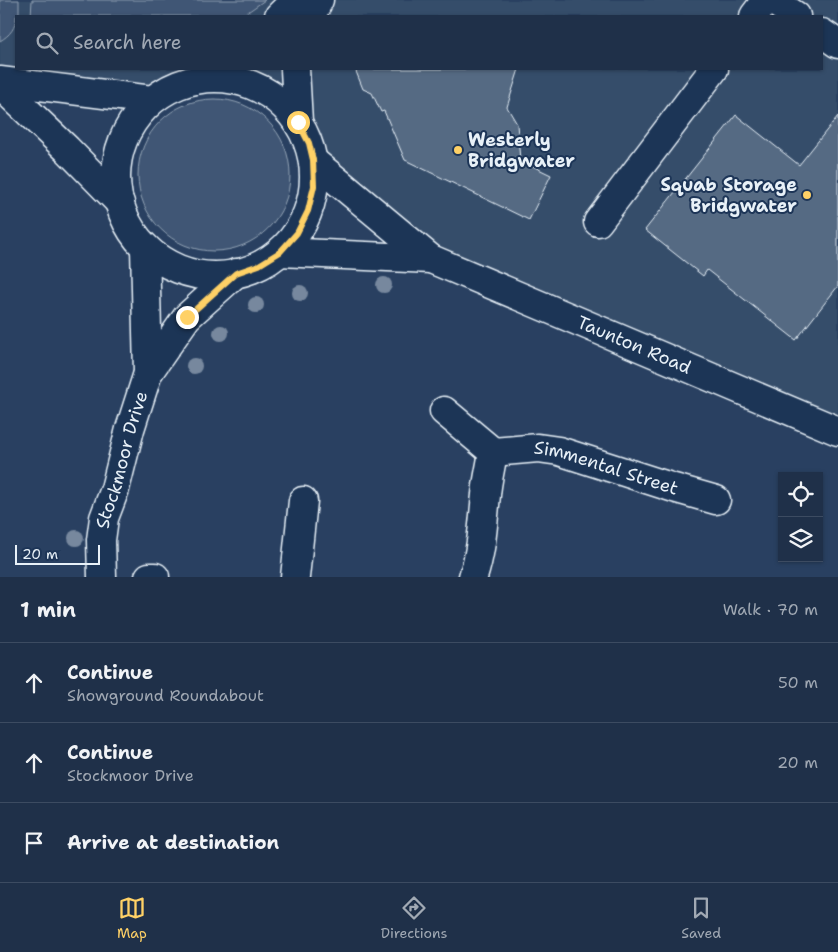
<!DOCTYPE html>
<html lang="en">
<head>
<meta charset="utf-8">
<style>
  body { margin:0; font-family:"Shantell Sans",sans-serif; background:#273850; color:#f1f3f6 }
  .controls { position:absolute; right:15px; bottom:15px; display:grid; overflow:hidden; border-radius:0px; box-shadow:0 1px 4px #0004 }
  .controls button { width:45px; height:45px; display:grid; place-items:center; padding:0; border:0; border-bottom:1px solid #3c4b61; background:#1f3049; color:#f1f3f6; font:25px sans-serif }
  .scale { position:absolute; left:15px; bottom:12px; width:85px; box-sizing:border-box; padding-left:5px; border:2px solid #e8f1f8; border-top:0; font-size:14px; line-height:18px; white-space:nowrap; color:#e8f1f8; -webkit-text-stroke:4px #1d3557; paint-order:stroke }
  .stop { position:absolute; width:15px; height:15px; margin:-11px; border:4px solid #ffd166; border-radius:50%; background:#fff }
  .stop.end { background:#ffd166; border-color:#fff; box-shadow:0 1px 5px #0008 }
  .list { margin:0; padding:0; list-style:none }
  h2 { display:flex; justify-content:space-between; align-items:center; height:65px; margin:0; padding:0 20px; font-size:21px }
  h2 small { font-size:16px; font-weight:400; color:#a1a9b4 }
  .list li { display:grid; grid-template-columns:32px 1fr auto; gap:15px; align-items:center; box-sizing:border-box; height:80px; padding:0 20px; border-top:1px solid #3c4b61 }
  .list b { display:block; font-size:19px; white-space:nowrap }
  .list p { margin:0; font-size:16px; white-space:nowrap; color:#a1a9b4 }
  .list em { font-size:16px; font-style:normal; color:#a1a9b4 }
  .icon { flex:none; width:28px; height:28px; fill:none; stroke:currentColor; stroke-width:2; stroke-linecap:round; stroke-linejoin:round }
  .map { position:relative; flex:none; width:838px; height:577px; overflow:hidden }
  .search { position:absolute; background:#1f3049; box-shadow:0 1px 4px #0004; left:15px; right:15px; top:15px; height:55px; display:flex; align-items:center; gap:12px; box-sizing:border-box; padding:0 18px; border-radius:0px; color:#a1a9b4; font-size:19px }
  .sheet { height:305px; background:#1f3049 }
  nav { display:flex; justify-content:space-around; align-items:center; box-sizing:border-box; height:70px; border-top:1px solid #3c4b61; background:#1f3049; font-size:14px; color:#a1a9b4 }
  nav a { display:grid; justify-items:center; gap:2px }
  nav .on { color:#ffd166 }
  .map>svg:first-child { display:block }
  .built { fill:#364d6b; fill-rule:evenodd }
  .green { fill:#415774; stroke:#94a4b6 }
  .building { fill:#556a83; stroke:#e8f1f8 }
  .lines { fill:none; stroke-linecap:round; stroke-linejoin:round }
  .minor-casing { stroke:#e8f1f8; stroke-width:31 }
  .major-casing { stroke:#e8f1f8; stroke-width:31 }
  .minor { stroke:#1d3557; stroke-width:28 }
  .major { stroke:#1d3557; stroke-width:28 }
  .tree { fill:#77889e }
  .route { stroke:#ffd166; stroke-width:6 }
  .poi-dot { fill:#ffd166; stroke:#1d3557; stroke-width:2 }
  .labels { text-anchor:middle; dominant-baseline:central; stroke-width:4; stroke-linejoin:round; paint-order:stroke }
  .poi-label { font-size:18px; font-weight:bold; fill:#e8f1f8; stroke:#1d3557; text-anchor:start }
  .street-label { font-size:18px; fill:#e8f1f8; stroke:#1d3557 }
</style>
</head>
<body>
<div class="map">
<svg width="838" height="577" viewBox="0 0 838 577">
  <rect width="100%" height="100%" fill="#294061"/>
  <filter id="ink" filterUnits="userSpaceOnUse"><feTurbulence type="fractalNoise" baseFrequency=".02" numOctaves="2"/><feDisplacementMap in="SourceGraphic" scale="10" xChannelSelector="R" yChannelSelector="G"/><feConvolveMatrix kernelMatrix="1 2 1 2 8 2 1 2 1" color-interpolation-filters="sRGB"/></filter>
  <g filter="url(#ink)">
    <path class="built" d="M0,0H838V431L431,259L313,161L309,143L298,122L283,103L260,88L233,79L211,77L189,81L170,89L152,100L0,81ZM16,16H822V69H16Z"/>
    <g class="green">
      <path d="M0,0H19V16H16C16,28 10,35 0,41Z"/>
      <polygon points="32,0 265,0 242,16 31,16"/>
      <circle cx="214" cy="175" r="76"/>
    </g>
    <g class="building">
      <polygon points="355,69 519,69 507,107 517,124 520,160 551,175 529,220 405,160 384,111 381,112 372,93 363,89"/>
      <polygon points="736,115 799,165 838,116 838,286 796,340 707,270 703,276 645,230"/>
    </g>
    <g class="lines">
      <defs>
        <g id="minor">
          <polyline points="772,0 796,16"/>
          <polyline points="279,16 295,0"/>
          <polyline points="311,16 319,0"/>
          <polyline points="754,16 766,0"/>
          <polyline points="822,33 838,44"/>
          <polyline points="295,69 298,122"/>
          <polyline points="211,77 221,69"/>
          <polyline points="598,222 714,69"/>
          <polyline points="145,247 148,373"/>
          <path id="s1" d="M444,411L493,452L538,448L559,451L674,488L716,500"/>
          <path id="s2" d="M102,577L101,540L104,518L115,489L130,429L148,373L187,317L236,273"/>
          <polyline points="149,577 155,577"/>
          <polyline points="295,577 303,501"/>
          <path d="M473,577C482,550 483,523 486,495C487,481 491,466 493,452"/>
        </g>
        <g id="major">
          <circle cx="215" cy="177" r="99"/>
          <polyline points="0,81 152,100"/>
          <polyline points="0,85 67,149 120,203"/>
          <path id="s3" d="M313,161L431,259L838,431"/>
          <polyline points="280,252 431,259"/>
        </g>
      </defs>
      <use href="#minor" class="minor-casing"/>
      <use href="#major" class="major-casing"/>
      <use href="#minor" class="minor"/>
      <use href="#major" class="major"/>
    </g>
    <g class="tree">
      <circle cx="384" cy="285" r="8"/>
      <circle cx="300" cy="293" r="8"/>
      <circle cx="256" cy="305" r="8"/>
      <circle cx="221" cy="333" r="8"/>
      <circle cx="194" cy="366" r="8"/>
      <circle cx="76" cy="538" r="8"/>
    </g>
  </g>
  <g class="lines" filter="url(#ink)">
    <polyline class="route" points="187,317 236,273 259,265 280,252 297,233 308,211 314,186 313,160 309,143 298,122"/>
  </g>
  <g class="poi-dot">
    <circle cx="458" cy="150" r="5"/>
    <circle cx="807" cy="195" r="5"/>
  </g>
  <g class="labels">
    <g class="poi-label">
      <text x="468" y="140">Westerly<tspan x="468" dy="21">Bridgwater</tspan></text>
      <text x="797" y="185" text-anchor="end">Squab Storage<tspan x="797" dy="21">Bridgwater</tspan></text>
    </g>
    <g class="street-label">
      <text stroke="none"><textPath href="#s3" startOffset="374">Taunton Road</textPath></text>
      <text stroke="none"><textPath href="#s2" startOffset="120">Stockmoor Drive</textPath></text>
      <text stroke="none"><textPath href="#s1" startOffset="180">Simmental Street</textPath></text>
    </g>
  </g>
</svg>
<div class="controls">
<button><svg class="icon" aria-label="locate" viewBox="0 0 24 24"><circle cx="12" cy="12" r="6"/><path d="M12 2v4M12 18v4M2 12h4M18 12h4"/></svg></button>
<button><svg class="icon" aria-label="layers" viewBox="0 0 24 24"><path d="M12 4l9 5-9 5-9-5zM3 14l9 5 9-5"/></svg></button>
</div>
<div class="scale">20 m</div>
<div class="stop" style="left:298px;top:122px"></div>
<div class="stop end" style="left:187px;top:317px"></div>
<div class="search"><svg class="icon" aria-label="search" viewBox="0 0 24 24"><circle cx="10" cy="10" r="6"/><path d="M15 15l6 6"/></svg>Search here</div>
</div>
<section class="sheet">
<h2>1 min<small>Walk · 70 m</small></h2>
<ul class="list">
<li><svg class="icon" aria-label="ahead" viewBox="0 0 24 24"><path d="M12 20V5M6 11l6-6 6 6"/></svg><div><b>Continue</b><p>Showground Roundabout</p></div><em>50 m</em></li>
<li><svg class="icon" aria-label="ahead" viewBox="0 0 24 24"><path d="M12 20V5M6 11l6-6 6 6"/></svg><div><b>Continue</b><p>Stockmoor Drive</p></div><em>20 m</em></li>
<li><svg class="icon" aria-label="arrive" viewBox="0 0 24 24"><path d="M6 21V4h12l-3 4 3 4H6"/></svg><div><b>Arrive at destination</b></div></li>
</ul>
</section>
<nav>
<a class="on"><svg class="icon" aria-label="map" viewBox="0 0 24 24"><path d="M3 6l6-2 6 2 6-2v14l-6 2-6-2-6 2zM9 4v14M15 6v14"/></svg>Map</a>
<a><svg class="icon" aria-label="directions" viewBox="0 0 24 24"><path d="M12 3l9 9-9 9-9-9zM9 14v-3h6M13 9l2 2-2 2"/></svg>Directions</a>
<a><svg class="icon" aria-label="saved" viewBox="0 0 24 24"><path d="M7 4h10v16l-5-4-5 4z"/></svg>Saved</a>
</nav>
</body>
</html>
